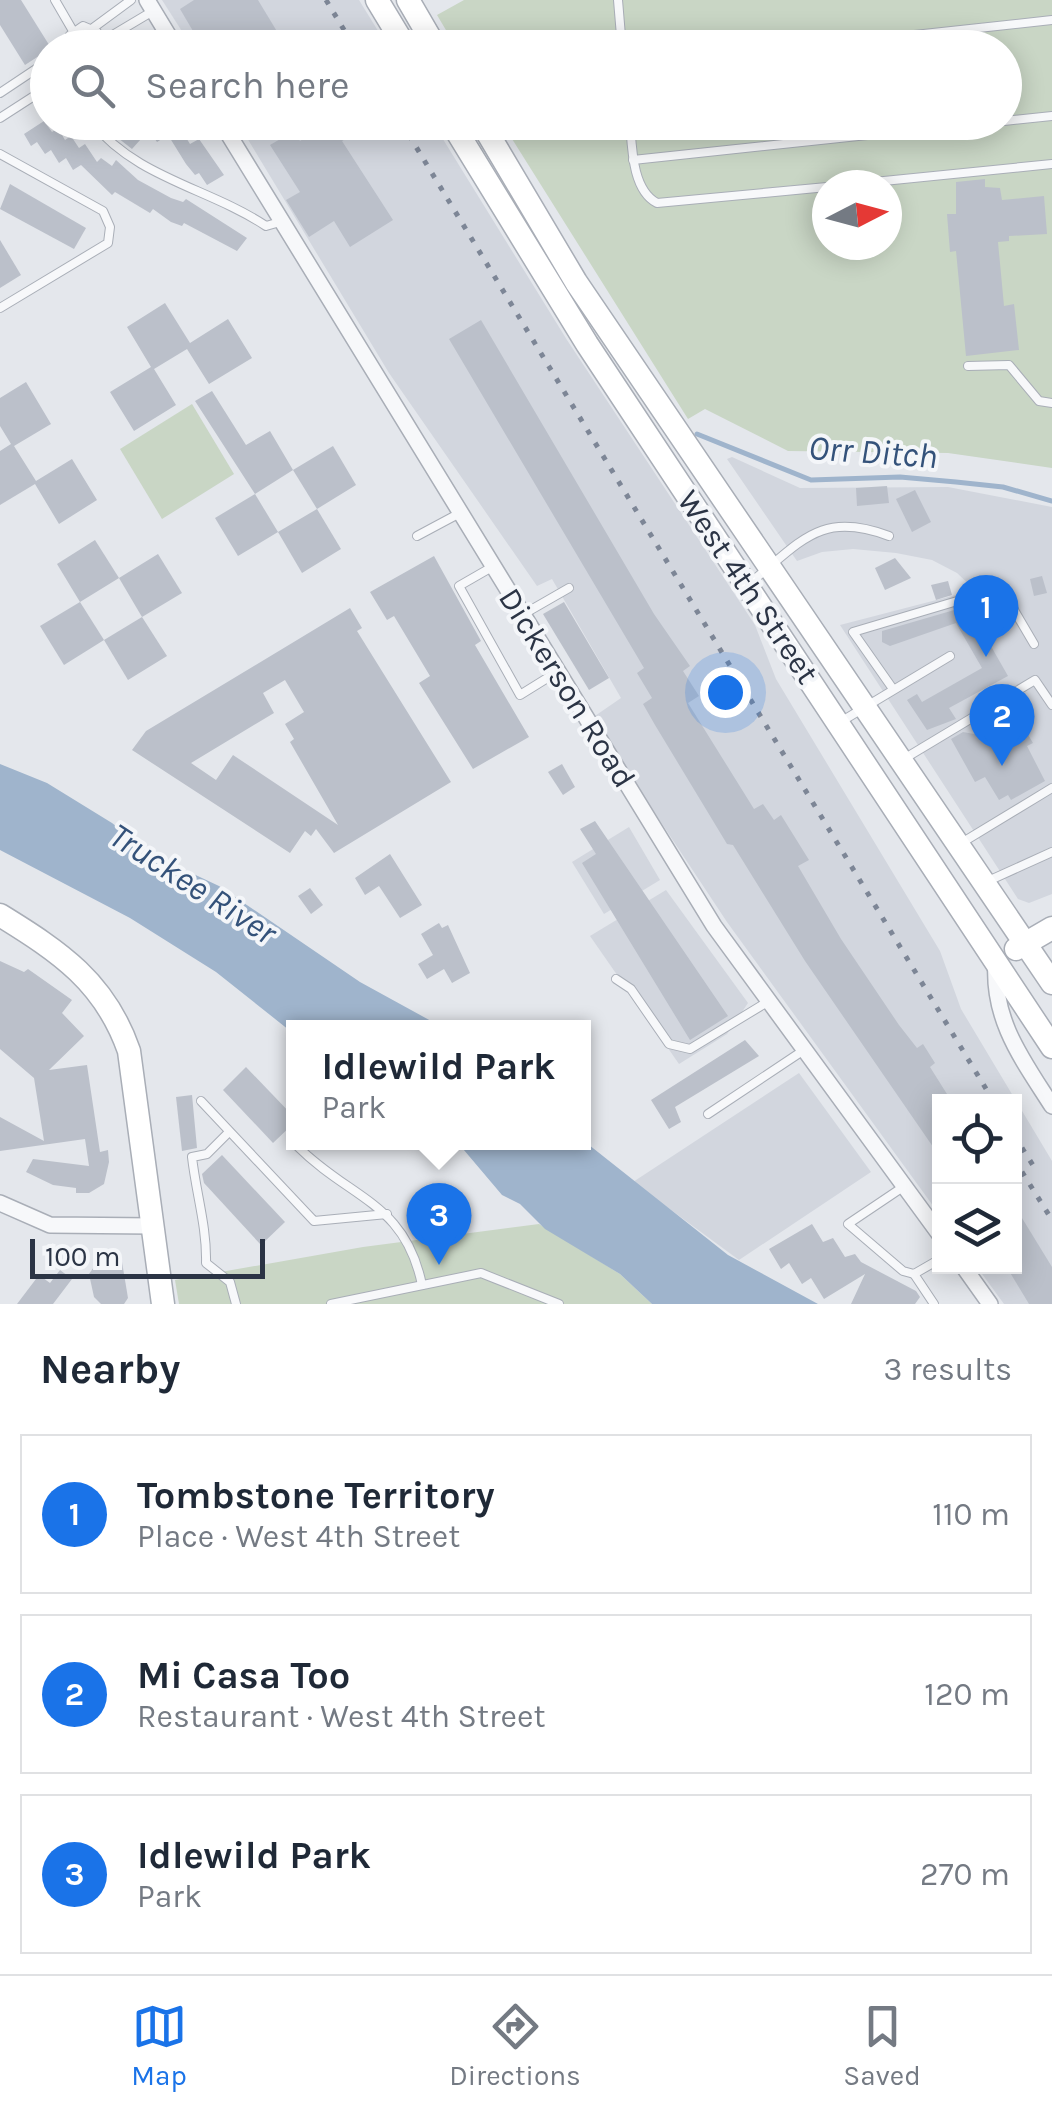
<!DOCTYPE html>
<html lang="en">
<head>
<meta charset="utf-8">
<style>
  body { margin:0; font-family:Karla,sans-serif; background:#f6f6f7; color:#1f2937 }
  .controls { position:absolute; right:30px; bottom:30px; display:grid; overflow:hidden; border-radius:0px; box-shadow:0 5px 25px #0003 }
  .controls button { width:90px; height:90px; display:grid; place-items:center; padding:0; border:0; border-bottom:2px solid #e0e1e3; background:#fff; color:#1f2937; font:50px sans-serif }
  .compass { position:absolute; left:812px; top:170px; width:90px; height:90px; border-radius:50%; background:#fff; box-shadow:0 5px 25px #0003; rotate:84deg }
  .scale { position:absolute; left:30px; bottom:25px; width:235px; box-sizing:border-box; padding-left:10px; border:5px solid #2b3445; border-top:0; font-size:28px; line-height:35px; white-space:nowrap; color:#2b3445; -webkit-text-stroke:8px #f4f6f9; paint-order:stroke }
  .you { position:absolute; left:725px; top:692px; width:35px; height:35px; margin:-25px; border:8px solid #fff; border-radius:50%; background:#1a73e8; box-shadow:0 0 0 15px #1a73e833 }
  .badge { display:grid; place-items:center; width:65px; height:65px; border-radius:50%; background:#1a73e8; color:#fff; font-size:32px; font-weight:700 }
  .pin { position:absolute; translate:-50% -82px; filter:drop-shadow(0 2px 5px #0008) }
  .pin::after { content:''; position:absolute; top:52px; width:35px; height:30px; background:inherit; clip-path:polygon(0 0,100% 0,50% 100%) }
  .popup { position:absolute; left:286px; top:1020px; width:305px; height:130px; box-sizing:border-box; display:grid; place-content:center; border-radius:0px; background:#fff; filter:drop-shadow(0 2px 8px #0005); font-size:32px; white-space:nowrap; color:#747a83 }
  .popup b { font-size:38px; color:#1f2937 }
  .popup::after { content:''; position:absolute; left:50%; top:100%; margin-left:-20px; border:20px solid transparent; border-top-color:#fff }
  .list { margin:0; padding:0; list-style:none }
  h2 { display:flex; justify-content:space-between; align-items:center; height:130px; margin:0; padding:0 40px; font-size:42px }
  h2 small { font-size:32px; font-weight:400; color:#747a83 }
  .list li { display:grid; grid-template-columns:65px 1fr auto; gap:30px; align-items:center; box-sizing:border-box; height:160px; margin:0 20px 20px; padding:0 20px; border:2px solid #e0e1e3; border-radius:0px }
  .list b { display:block; font-size:38px; white-space:nowrap }
  .list p { margin:0; font-size:32px; white-space:nowrap; color:#747a83 }
  .list em { font-size:32px; font-style:normal; color:#747a83 }
  .icon { flex:none; width:55px; height:55px; fill:none; stroke:currentColor; stroke-width:2; stroke-linecap:round; stroke-linejoin:round }
  .map { position:relative; flex:none; width:1052px; height:1304px; overflow:hidden }
  .search { position:absolute; background:#fff; box-shadow:0 5px 25px #0003; left:30px; right:30px; top:30px; height:110px; display:flex; align-items:center; gap:25px; box-sizing:border-box; padding:0 35px; border-radius:55px; color:#747a83; font-size:38px }
  .sheet { height:670px; background:#fff }
  nav { display:flex; justify-content:space-around; align-items:center; box-sizing:border-box; height:140px; border-top:2px solid #e0e1e3; background:#fff; font-size:28px; color:#747a83 }
  nav a { display:grid; justify-items:center; gap:5px }
  nav .on { color:#1a73e8 }
  .map>svg:first-child { display:block }
  .built { fill:#d2d6de }
  .green { fill:#c9d6c5; fill-rule:evenodd }
  .water { fill:#9fb4cc }
  .lines { fill:none; stroke-linecap:round; stroke-linejoin:round }
  .stream { stroke:#9fb4cc; stroke-width:5 }
  .building { fill:#bbc0ca; fill-rule:evenodd }
  .lane-casing { stroke:#a9aeb7; stroke-width:10 }
  .street-casing { stroke:#a9aeb7; stroke-width:18 }
  .secondary-casing { stroke:#a9aeb7; stroke-width:25 }
  .lane { stroke:#f7f8fa; stroke-width:8 }
  .street { stroke:#f7f8fa; stroke-width:15 }
  .secondary { stroke:#fff; stroke-width:22 }
  .rail { stroke:#7d8696; stroke-width:5; stroke-dasharray:5 10; stroke-linecap:butt }
  .labels { text-anchor:middle; dominant-baseline:central; stroke-width:8; stroke-linejoin:round; paint-order:stroke }
  .street-label { font-size:32px; fill:#2b3445; stroke:#f4f6f9 }
  .water-label { font-size:35px; font-style:italic; fill:#34527a; stroke:#f4f6f9 }
</style>
</head>
<body>
<div class="map">
<svg width="1052" height="1304" viewBox="0 0 1052 1304">
  <rect width="100%" height="100%" fill="#e4e7ec"/>
  <g class="built">
    <polygon points="162,0 359,0 388,47 192,47"/>
    <polygon points="238,123 433,123 567,340 755,625 776,679 940,951 961,1009 1052,1161 1052,1304 1004,1304 977,1267 1014,1266 1014,1102 940,1102 939,1214 727,922 592,718 621,698 552,579 537,586 389,373"/>
    <polygon points="732,457 800,488 948,487 1052,507 1052,894 1029,903 1018,899 840,625 975,590 957,573 932,560 896,553 853,549 822,552 797,561 727,459"/>
    <polygon points="629,827 660,880 604,914 572,862"/>
    <polygon points="666,890 748,1003 727,1034 679,1064 590,936"/>
    <polygon points="799,1073 871,1172 739,1260 633,1182"/>
  </g>
  <g class="green">
    <path d="M464,0H1052V468L948,453L788,451L705,409L688,419L502,123L1004,122V48L456,47L437,15ZM827,185H887V245H827Z"/>
    <polygon points="192,404 234,474 162,519 120,449"/>
    <polygon points="539,1224 620,1274 652,1304 179,1304 175,1280 363,1247"/>
  </g>
  <g class="water">
    <polygon points="0,764 47,783 112,823 153,855 219,886 360,982 442,1027 294,1028 294,1034 216,972 130,918 0,850"/>
    <polygon points="584,1141 728,1255 818,1304 652,1304 620,1274 545,1229 520,1204 502,1195 458,1143"/>
  </g>
  <g class="lines">
    <polyline class="stream" points="697,434 811,480 900,477 956,482 1003,487 1052,501"/>
  </g>
  <g class="building">
    <polygon points="0,0 21,0 51,48 25,65 0,25"/>
    <polygon points="194,0 258,0 287,48 203,48 180,9"/>
    <polygon points="44,121 52,132 58,128 65,140 71,136 79,148 85,144 97,162 101,158 112,166 116,160 138,180 171,198 183,202 186,199 247,238 237,251 184,223 182,226 171,222 153,209 150,213 115,192 112,195 81,165 73,170 66,158 59,163 51,150 45,154 37,142 31,146 24,134"/>
    <polygon points="131,122 188,122 180,128 190,144 199,139 224,175 207,185 199,173 195,175 186,164 168,135 157,142 149,130 132,149 118,138"/>
    <polygon points="330,122 337,122 347,138 342,141 393,220 350,247 334,221 309,237 286,200 300,192 270,145 294,131 300,141"/>
    <polygon points="985,179 985,187 1000,188 1002,200 1044,196 1047,234 1009,236 1009,241 998,242 1004,306 1014,304 1019,350 966,356 956,251 950,252 947,214 956,214 956,182"/>
    <polygon points="10,184 86,228 74,249 0,209"/>
    <polygon points="0,240 21,275 0,288"/>
    <polygon points="165,303 190,343 228,319 252,358 209,384 187,349 154,369 176,405 134,431 110,392 151,367 127,327"/>
    <polygon points="481,320 654,614 690,666 683,671 699,696 688,703 754,809 763,804 774,820 781,815 809,860 798,866 841,939 899,1025 917,1048 923,1044 935,1063 930,1067 952,1102 940,1102 940,1157 805,961 733,845 727,844 655,725 643,704 652,698 637,673 644,668 449,339"/>
    <polygon points="26,382 51,424 14,446 36,481 72,459 97,500 59,524 35,484 0,505 0,451 11,444 0,426 0,398"/>
    <polygon points="212,391 246,445 270,431 293,470 255,494 195,401"/>
    <polygon points="333,446 356,485 317,509 293,470"/>
    <polygon points="887,486 889,503 857,506 856,488"/>
    <polygon points="915,490 931,522 912,532 896,499"/>
    <polygon points="255,494 278,532 238,556 215,518"/>
    <polygon points="317,509 341,549 302,573 278,532"/>
    <polygon points="95,540 119,578 80,602 57,564"/>
    <polygon points="158,554 182,593 142,617 119,578"/>
    <polygon points="434,556 481,641 475,645 529,737 473,769 419,683 430,676 394,616 387,620 370,592"/>
    <polygon points="895,558 911,578 885,590 875,568"/>
    <polygon points="1042,576 1047,593 1034,596 1030,579"/>
    <polygon points="948,581 952,595 936,600 931,585"/>
    <polygon points="80,602 104,640 64,665 40,626"/>
    <polygon points="564,602 609,678 589,690 543,614"/>
    <polygon points="968,606 1008,676 949,708 956,719 927,730 907,700 917,694 922,702 982,668 956,623 890,646 882,642 882,631"/>
    <path d="M350,608L362,628L357,631L451,782L334,853L316,829L311,836L305,831L290,853L132,750L146,731ZM285,680L304,712L285,724L294,739L290,742L338,825L233,755L216,780L191,763L274,713L263,693Z"/>
    <polygon points="142,617 167,656 128,680 104,640"/>
    <polygon points="1007,715 1013,722 1017,720 1027,733 1033,743 1027,746 1045,781 1011,800 1008,795 999,800 985,777 975,782 951,739 963,732 974,734"/>
    <polygon points="562,764 575,787 563,795 548,772"/>
    <polygon points="595,821 728,1016 690,1040 582,863 596,854 580,829"/>
    <polygon points="390,854 422,905 400,918 379,886 365,895 355,878"/>
    <polygon points="310,888 323,905 311,914 298,896"/>
    <polygon points="439,923 442,928 448,925 470,973 452,983 444,969 427,979 418,964 433,955 421,934"/>
    <polygon points="0,961 24,972 28,969 72,1000 62,1013 84,1036 49,1070 87,1065 100,1152 108,1150 109,1162 104,1184 89,1193 76,1193 76,1188 53,1185 26,1172 33,1159 89,1166 85,1139 0,1151 0,1117 44,1141 34,1078 0,1049"/>
    <polygon points="745,1040 759,1056 675,1107 681,1122 669,1129 651,1100"/>
    <polygon points="246,1067 294,1117 294,1123 273,1143 223,1090"/>
    <polygon points="192,1095 197,1148 182,1151 176,1097"/>
    <polygon points="222,1155 285,1222 261,1245 204,1183 202,1174"/>
    <polygon points="1014,1205 1052,1267 1052,1304 1029,1304 1006,1266 1014,1266"/>
    <polygon points="812,1224 823,1242 833,1238 845,1257 855,1254 861,1262 916,1291 920,1297 915,1304 851,1304 865,1274 824,1299 811,1278 802,1284 789,1263 781,1269 769,1249"/>
    <polygon points="105,1251 122,1262 128,1298 124,1304 101,1304 94,1297 89,1274"/>
    <polygon points="60,1270 72,1279 53,1304 17,1304 39,1275 50,1283"/>
  </g>
  <g class="lines">
    <defs>
      <g id="lane">
        <polyline points="55,0 73,31"/>
        <polyline points="618,0 622,48"/>
        <polyline points="93,28 131,0"/>
        <polyline points="101,42 153,11"/>
        <polyline points="69,48 70,35 83,26 97,32 101,48"/>
        <polyline points="794,48 1052,20"/>
        <polyline points="0,93 48,61"/>
        <polyline points="0,118 48,87"/>
        <polyline points="1004,121 1052,116"/>
        <path d="M92,122C136,178 209,188 266,226L280,222"/>
        <path d="M630,122C632,147 632,190 657,203L827,187"/>
        <polyline points="0,154 103,211 110,227 108,243 0,308"/>
        <polyline points="633,160 990,122"/>
        <polyline points="844,185 1052,164"/>
        <polyline points="968,366 1009,365 1039,401 1052,403"/>
        <polyline points="417,536 460,513"/>
        <polyline points="492,567 459,586 520,695 557,672"/>
        <path d="M750,583C801,542 820,510 889,536"/>
        <polyline points="522,615 569,588"/>
        <polyline points="893,689 853,632 1001,588 1034,644"/>
        <polyline points="842,721 950,656"/>
        <polyline points="902,760 1035,680 1052,705"/>
        <polyline points="963,842 1052,788"/>
        <polyline points="988,881 1052,852"/>
        <polyline points="616,979 631,989 669,1044 690,1049 769,1001"/>
        <polyline points="201,1101 314,1221 387,1214"/>
        <polyline points="708,1114 804,1050"/>
        <path d="M228,1133L207,1154L192,1157C196,1193 207,1227 206,1263L230,1282L236,1304"/>
        <path d="M296,1145C351,1200 405,1202 422,1285"/>
        <polyline points="903,1187 848,1224 903,1271 914,1274 940,1259"/>
        <polyline points="914,1274 934,1304"/>
        <polyline points="331,1304 481,1273 559,1304"/>
      </g>
      <g id="street">
        <polyline points="147,0 176,48"/>
        <polyline points="221,122 714,926 940,1235"/>
        <path d="M996,962C992,1020 1022,1059 1052,1106"/>
        <polyline points="0,1203 50,1225 152,1226"/>
        <polyline points="963,1266 990,1304"/>
      </g>
      <g id="secondary">
        <polyline points="377,0 406,48"/>
        <polyline points="408,0 436,48"/>
        <polyline points="451,122 587,344 1052,1047"/>
        <polyline points="481,122 576,282 1052,983"/>
        <path d="M0,915C60,952 105,982 129,1051L163,1304"/>
        <polyline points="1016,949 1052,928"/>
      </g>
    </defs>
    <use href="#lane" class="lane-casing"/>
    <use href="#street" class="street-casing"/>
    <use href="#secondary" class="secondary-casing"/>
    <use href="#lane" class="lane"/>
    <use href="#street" class="street"/>
    <use href="#secondary" class="secondary"/>
    <g class="rail">
      <polyline points="326,0 355,48"/>
      <polyline points="401,122 994,1102"/>
      <polyline points="1014,1135 1034,1167"/>
      <polyline points="1014,1159 1052,1220"/>
    </g>
  </g>
  <g class="labels">
    <g class="street-label">
      <text transform="translate(748 587) rotate(56)">West 4th Street</text>
      <text transform="translate(567 688) rotate(58)">Dickerson Road</text>
    </g>
    <g class="water-label">
      <text transform="translate(873 452) rotate(4)">Orr Ditch</text>
      <text transform="translate(193 884) rotate(33)">Truckee River</text>
    </g>
  </g>
</svg>
<div class="controls">
<button><svg class="icon" aria-label="locate" viewBox="0 0 24 24"><circle cx="12" cy="12" r="6"/><path d="M12 2v4M12 18v4M2 12h4M18 12h4"/></svg></button>
<button><svg class="icon" aria-label="layers" viewBox="0 0 24 24"><path d="M12 4l9 5-9 5-9-5zM3 14l9 5 9-5"/></svg></button>
</div>
<svg class="compass" viewBox="-18 -18 36 36"><path d="M0-13l5 13h-10z" fill="#e53935"/><path d="M0 13l5-13h-10z" fill="#747a83"/></svg>
<div class="scale">100 m</div>
<div class="you"></div>
<div class="pin badge" style="left:986px;top:657px">1</div>
<div class="pin badge" style="left:1002px;top:766px">2</div>
<div class="pin badge" style="left:439px;top:1265px">3</div>
<div class="popup"><b>Idlewild Park</b>Park</div>
<div class="search"><svg class="icon" aria-label="search" viewBox="0 0 24 24"><circle cx="10" cy="10" r="6"/><path d="M15 15l6 6"/></svg>Search here</div>
</div>
<section class="sheet">
<h2>Nearby<small>3 results</small></h2>
<ul class="list">
<li><span class="badge">1</span><div><b>Tombstone Territory</b><p>Place · West 4th Street</p></div><em>110 m</em></li>
<li><span class="badge">2</span><div><b>Mi Casa Too</b><p>Restaurant · West 4th Street</p></div><em>120 m</em></li>
<li><span class="badge">3</span><div><b>Idlewild Park</b><p>Park</p></div><em>270 m</em></li>
</ul>
</section>
<nav>
<a class="on"><svg class="icon" aria-label="map" viewBox="0 0 24 24"><path d="M3 6l6-2 6 2 6-2v14l-6 2-6-2-6 2zM9 4v14M15 6v14"/></svg>Map</a>
<a><svg class="icon" aria-label="directions" viewBox="0 0 24 24"><path d="M12 3l9 9-9 9-9-9zM9 14v-3h6M13 9l2 2-2 2"/></svg>Directions</a>
<a><svg class="icon" aria-label="saved" viewBox="0 0 24 24"><path d="M7 4h10v16l-5-4-5 4z"/></svg>Saved</a>
</nav>
</body>
</html>
